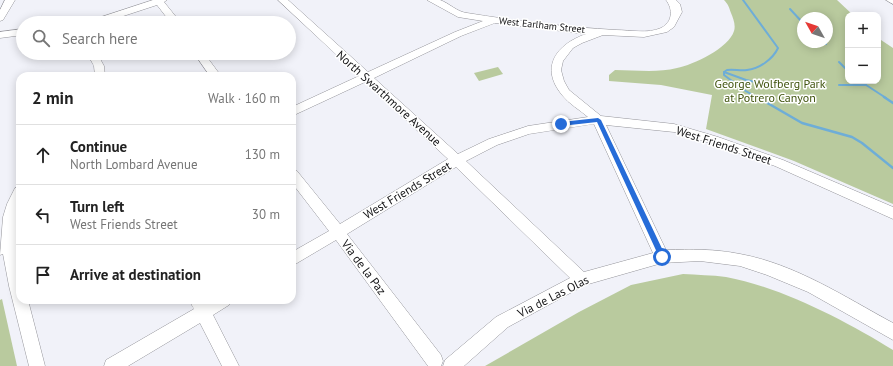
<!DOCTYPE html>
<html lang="en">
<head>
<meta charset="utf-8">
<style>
  body { margin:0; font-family:"PT Sans",sans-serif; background:#f2f2f2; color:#222 }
  .controls { position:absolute; right:12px; top:12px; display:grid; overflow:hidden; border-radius:8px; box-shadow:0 2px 10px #0003 }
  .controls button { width:36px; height:36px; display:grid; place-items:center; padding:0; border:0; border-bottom:1px solid #e0e0e0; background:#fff; color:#222; font:20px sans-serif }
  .compass { position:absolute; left:797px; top:12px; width:36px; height:36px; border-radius:50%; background:#fff; box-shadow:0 2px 10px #0003; rotate:310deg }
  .stop { position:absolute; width:12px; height:12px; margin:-9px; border:3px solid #266cd8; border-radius:50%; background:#fff }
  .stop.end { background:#266cd8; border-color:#fff; box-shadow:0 1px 4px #0008 }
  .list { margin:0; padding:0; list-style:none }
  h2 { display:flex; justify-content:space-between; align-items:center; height:52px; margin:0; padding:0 16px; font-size:17px }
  h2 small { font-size:13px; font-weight:400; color:#767676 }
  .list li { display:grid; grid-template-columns:26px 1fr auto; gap:12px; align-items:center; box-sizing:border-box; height:60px; padding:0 16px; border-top:1px solid #e0e0e0 }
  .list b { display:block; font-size:15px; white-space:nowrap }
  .list p { margin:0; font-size:13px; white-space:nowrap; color:#767676 }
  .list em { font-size:13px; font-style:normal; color:#767676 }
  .icon { flex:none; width:22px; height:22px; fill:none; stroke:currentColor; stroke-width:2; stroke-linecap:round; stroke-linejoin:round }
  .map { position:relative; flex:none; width:893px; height:366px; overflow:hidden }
  .search { position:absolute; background:#fff; box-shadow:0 2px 10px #0003; left:16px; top:16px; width:280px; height:44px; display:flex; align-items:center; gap:10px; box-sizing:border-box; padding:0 14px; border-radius:22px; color:#767676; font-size:15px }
  .panel { position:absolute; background:#fff; box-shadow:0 2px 10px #0003; left:16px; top:72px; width:280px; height:232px; border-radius:12px }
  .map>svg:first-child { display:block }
  .green { fill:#b9ca9e; fill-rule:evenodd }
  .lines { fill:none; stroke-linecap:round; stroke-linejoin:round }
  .stream-far1 { stroke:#6eadd7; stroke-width:2 }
  .stream { stroke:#6eadd7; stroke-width:2.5 }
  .minor-casing { stroke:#94949a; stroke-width:1 }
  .minor { fill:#fff; fill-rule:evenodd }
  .route { fill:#266cd8 }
  .labels { text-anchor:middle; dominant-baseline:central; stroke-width:3; stroke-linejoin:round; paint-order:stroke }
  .far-street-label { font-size:10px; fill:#151517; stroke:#fff }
  .park-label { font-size:12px; fill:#3f530d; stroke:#fff }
  .street-label { font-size:12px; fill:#151517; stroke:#fff }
</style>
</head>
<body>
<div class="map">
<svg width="893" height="366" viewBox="0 0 893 366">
  <rect width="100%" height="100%" fill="#f1f2f9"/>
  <g class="green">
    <path d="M724,0H837L853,15H848V81H878V38L893,48V204L794,161L706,129L712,95L661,85L609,81V75L615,70C635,70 657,73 677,68C693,65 729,48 734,31C736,25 733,18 731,13C729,7 728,4 724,0ZM803,18H827V42H803Z"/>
    <polygon points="498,67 503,74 479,81 474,73"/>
    <path d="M683,274C697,275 712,275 726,277C781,287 846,321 893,350V366H485L579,312L631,285Z"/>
    <polygon points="2,299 17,366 0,366 0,300"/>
  </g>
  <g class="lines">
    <g class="stream-far1">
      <path d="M743,0L778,48C773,59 759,69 747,70C740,71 734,69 727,70L724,72V75L744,90L758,98"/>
      <polyline points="790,9 803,23"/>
      <polyline points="824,42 826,44"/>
      <polyline points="839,62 848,71"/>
      <polyline points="724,72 746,80 770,85"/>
      <polyline points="860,81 886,98"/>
      <polyline points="839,85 866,85"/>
    </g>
    <g class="stream">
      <polyline points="757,97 802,123 852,137 862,143 893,168"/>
      <polyline points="884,97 893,103"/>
    </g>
    <defs>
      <g id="minor">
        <polygon points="5,0 15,0 3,20 0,21 0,10"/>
        <polygon points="153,0 167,0 164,2 181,23 171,23 157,5 102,23 87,23 89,21"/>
        <path d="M278,0H288L368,72L455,32L483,21L458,17L427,0C431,0 436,0 440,0C449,3 457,12 467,13C516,21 566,27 616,30C630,30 648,34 661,28C673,22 673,9 666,0H676L680,4L682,12L674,27L667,32L644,37L603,35L582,43L573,48L563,61L561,70L564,81L569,90L601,116L674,124L718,137L783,160L893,207V219L775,166L710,143L674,132L606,125L666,250C691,249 715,249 740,254C795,264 845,297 893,323V340L808,292L767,275L740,266L700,261L662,263L585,285L508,327L464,366H443L445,360L496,317L570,278L456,167L347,234L441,355L443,361L441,366H428L336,240L292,266V252L329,231L292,183V169L297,171L340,224L448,159L365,82L292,116V107L359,76ZM495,23L586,34C557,44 539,67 562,95C569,104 580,110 588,117L528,126L489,139L458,154L374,78L461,36ZM594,124L653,253L584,272L466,161L497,145L529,134Z"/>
        <polygon points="886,0 893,0 893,4"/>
        <polygon points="23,29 23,35 0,38 0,32"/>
        <polygon points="87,53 97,53 104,66 105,76 95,76 94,66"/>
        <polygon points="194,53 204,53 221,76 210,76"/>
        <polygon points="20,187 20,206 17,217 16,235 20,234 20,247 17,248 20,268 20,300 28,300 45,366 29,366 9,286 3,254 0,255 3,217 7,204 15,188"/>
        <polygon points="189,300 205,300 206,302 210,300 232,300 229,305 213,315 239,366 222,366 200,323 128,366 104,366 106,360 194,309"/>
      </g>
    </defs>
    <use href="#minor" class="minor-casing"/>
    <use href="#minor" class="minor"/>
  </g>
  <polygon class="route" points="598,118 601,120 666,257 665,259 660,259 597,122 561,126 558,124 561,122"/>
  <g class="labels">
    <g class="far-street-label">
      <text transform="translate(542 25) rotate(6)">West Earlham Street</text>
    </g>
    <g class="park-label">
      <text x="770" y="83">George Wolfberg Park<tspan x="770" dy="14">at Potrero Canyon</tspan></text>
    </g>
    <g class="street-label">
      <text transform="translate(389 98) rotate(42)">North Swarthmore Avenue</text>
      <text transform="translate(724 145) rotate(18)">West Friends Street</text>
      <text transform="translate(407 190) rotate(-31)">West Friends Street</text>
      <text transform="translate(364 267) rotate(53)">Via de la Paz</text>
      <text transform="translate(553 296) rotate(-27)">Via de Las Olas</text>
    </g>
  </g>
</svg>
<div class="controls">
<button>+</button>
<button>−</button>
</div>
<svg class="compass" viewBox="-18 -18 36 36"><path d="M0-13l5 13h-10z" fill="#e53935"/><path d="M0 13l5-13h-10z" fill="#767676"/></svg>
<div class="stop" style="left:662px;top:257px"></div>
<div class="stop end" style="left:561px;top:124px"></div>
<div class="search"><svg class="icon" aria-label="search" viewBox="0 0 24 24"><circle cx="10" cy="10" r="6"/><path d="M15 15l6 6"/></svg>Search here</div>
<section class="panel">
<h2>2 min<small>Walk · 160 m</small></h2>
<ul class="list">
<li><svg class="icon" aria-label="ahead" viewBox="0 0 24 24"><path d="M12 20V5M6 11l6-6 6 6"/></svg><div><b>Continue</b><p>North Lombard Avenue</p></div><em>130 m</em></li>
<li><svg class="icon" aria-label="left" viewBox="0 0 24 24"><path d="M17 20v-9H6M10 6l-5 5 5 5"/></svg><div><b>Turn left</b><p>West Friends Street</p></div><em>30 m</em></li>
<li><svg class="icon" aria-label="arrive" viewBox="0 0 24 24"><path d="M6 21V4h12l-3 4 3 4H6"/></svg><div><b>Arrive at destination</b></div></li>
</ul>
</section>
</div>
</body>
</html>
